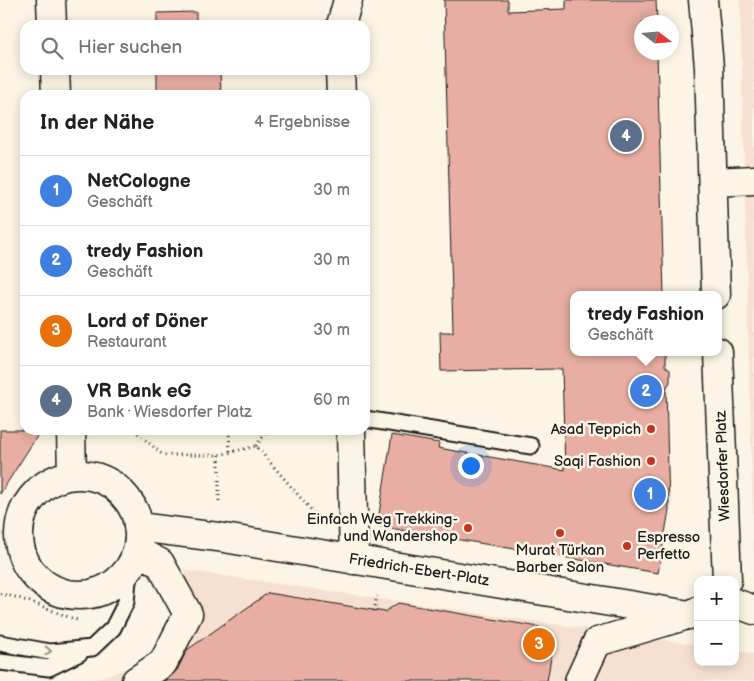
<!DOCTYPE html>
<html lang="de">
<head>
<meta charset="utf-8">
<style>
  body { margin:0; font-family:"Balsamiq Sans",sans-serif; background:#f6f6f6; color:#222 }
  .controls { position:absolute; right:15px; bottom:15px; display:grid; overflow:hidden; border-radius:10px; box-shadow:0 2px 12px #0003 }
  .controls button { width:45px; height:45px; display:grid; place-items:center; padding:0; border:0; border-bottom:1px solid #e0e0e0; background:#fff; color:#222; font:25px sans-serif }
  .compass { position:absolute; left:634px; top:15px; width:45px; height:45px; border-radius:50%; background:#fff; box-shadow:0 2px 12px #0003; rotate:106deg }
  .you { position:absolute; left:470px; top:465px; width:18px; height:18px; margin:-12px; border:4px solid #fff; border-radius:50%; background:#1a73e8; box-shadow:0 0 0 8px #1a73e833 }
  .badge { display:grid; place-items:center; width:32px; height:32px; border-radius:50%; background:#c8321e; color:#fff; font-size:16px; font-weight:700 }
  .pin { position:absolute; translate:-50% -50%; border:2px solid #fff; box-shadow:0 1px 5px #0006 }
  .popup { position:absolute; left:570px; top:291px; width:152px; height:65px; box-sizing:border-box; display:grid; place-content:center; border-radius:10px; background:#fff; filter:drop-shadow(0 1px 4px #0005); font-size:16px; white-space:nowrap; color:#767676 }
  .popup b { font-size:19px; color:#222 }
  .popup::after { content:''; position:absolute; left:50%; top:100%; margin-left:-10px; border:10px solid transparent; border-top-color:#fff }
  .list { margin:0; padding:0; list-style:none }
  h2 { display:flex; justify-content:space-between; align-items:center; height:65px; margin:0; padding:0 20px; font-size:21px }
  h2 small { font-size:16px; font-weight:400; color:#767676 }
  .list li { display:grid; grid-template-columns:32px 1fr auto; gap:15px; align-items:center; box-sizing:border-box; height:70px; padding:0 20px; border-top:1px solid #e0e0e0 }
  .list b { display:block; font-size:19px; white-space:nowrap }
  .list p { margin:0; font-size:16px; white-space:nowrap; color:#767676 }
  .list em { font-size:16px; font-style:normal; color:#767676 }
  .icon { flex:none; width:28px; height:28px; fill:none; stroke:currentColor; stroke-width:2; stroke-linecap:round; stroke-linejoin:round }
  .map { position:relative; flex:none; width:754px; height:681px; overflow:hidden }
  .search { position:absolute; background:#fff; box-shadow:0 2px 12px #0003; left:20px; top:20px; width:350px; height:55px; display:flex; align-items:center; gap:12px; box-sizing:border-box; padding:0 18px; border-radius:15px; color:#767676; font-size:19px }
  .panel { position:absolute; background:#fff; box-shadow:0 2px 12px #0003; left:20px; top:90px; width:350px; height:345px; border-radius:15px }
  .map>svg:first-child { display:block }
  .built { fill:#f6e0d1 }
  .building { fill:#e8aea3; stroke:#1c1c1c }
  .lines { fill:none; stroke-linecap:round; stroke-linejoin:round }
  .lane-casing { stroke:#1c1c1c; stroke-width:19 }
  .street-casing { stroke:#1c1c1c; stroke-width:31 }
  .path { stroke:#1c1c1c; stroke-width:3; stroke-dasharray:1 4; stroke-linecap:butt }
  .lane { stroke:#fcf5e5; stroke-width:15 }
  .street { stroke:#fcf5e5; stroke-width:28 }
  .oneway { stroke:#97938b }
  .poi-dot { fill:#c8321e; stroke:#fcf5e5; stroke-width:2 }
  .labels { text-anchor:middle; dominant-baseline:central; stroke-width:5; stroke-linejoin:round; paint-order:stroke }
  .poi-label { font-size:15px; fill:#1c1c1c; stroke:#fcf5e5; text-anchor:end }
  .street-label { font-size:15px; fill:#1c1c1c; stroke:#fcf5e5 }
</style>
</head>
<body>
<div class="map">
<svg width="754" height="681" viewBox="0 0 754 681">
  <rect width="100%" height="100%" fill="#fcf5e5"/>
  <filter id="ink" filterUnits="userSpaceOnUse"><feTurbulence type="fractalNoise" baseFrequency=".02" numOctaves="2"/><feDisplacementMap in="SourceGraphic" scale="10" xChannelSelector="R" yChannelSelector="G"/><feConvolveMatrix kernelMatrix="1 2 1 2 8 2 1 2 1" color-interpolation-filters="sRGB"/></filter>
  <g filter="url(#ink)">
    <g class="built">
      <polygon points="740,0 754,0 754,562"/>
      <polygon points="184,570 698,645 698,662 735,662 735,651 754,654 754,681 89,681 143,663 156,652 185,589"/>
    </g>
    <g class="building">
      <polygon points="444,0 508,0 508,11 566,9 566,0 656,0 657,22 642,22 642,52 657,52 664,295 574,295 574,352 665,352 665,366 670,370 670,382 666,388 669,510 658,573 377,526 392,435 439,443 438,448 565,470 562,369 441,371 440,332 453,332"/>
      <polygon points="196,12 196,21 219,20 219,25 157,25 157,13"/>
      <polygon points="157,70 220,70 221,95 157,95"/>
      <polygon points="0,430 41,430 0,494"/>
      <polygon points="268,593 385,612 398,603 539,627 553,646 547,681 164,681 177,670 187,650"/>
    </g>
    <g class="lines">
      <defs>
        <g id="lane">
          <polyline points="365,419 531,446"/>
          <polyline points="0,643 50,652 92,648 113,628 126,602 129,569"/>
          <polyline points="0,662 49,668 80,653"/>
        </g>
        <g id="street">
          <polyline points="51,0 52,25"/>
          <polyline points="703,0 709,67 716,295"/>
          <polyline points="341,25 348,0"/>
          <polyline points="55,70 56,95"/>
          <polyline points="340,70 341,95"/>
          <polyline points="714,182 754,180"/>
          <polyline points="718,352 727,580"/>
          <polyline points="71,430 72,475"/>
          <polyline points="351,430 354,560"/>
          <circle cx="79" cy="535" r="60"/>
          <polyline points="138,527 218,537 689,615 698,611"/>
          <polyline points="735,603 754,610"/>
          <polyline points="136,681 163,663 188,614 160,563 137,551"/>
          <polyline points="579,681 597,642 681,617"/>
        </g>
      </defs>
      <use href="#lane" class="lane-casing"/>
      <use href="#street" class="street-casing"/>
      <g class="path">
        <polyline points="134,430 163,455 219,455 256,446 318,518"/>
        <polyline points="229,430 230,452"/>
        <polyline points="256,446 268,430"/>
        <polyline points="219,455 219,502"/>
        <path d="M0,594C27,598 51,611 77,620"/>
        <polyline points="374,611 377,596"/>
      </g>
      <use href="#lane" class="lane"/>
      <use href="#street" class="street"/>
    </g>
    <defs><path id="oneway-chevron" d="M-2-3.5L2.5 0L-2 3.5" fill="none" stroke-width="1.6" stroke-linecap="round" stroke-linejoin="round" transform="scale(1.25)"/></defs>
    <use class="oneway" href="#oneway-chevron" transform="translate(48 651) rotate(4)"/>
  </g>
  <g class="poi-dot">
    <circle cx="651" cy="429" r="5"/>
    <circle cx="651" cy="461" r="5"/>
    <circle cx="468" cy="528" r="5"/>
    <circle cx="560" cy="533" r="5"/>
    <circle cx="627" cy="546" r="5"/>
  </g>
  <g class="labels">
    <g class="poi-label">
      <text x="641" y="429">Asad Teppich</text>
      <text x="641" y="461">Saqi Fashion</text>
      <text x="458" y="519">Einfach Weg Trekking-<tspan x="458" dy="17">und Wandershop</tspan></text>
      <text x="637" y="537" text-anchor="start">Espresso<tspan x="637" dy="17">Perfetto</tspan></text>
      <text x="560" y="550" text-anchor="middle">Murat Türkan<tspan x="560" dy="17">Barber Salon</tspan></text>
    </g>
    <g class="street-label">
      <text transform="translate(723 466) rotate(-92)">Wiesdorfer Platz</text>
      <text transform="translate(419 570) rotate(9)">Friedrich-Ebert-Platz</text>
    </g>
  </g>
</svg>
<div class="controls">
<button>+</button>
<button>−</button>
</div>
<svg class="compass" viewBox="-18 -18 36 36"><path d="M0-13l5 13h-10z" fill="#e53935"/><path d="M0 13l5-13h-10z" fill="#767676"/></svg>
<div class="you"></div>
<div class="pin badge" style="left:650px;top:494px;background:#3f7fe0">1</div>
<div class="pin badge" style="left:646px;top:391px;background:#3f7fe0">2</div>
<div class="popup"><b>tredy Fashion</b>Geschäft</div>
<div class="pin badge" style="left:539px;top:644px;background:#e8710a">3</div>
<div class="pin badge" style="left:626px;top:136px;background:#5c6f8a">4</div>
<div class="search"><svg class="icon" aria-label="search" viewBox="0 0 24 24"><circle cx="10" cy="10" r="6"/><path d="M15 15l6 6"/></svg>Hier suchen</div>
<section class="panel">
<h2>In der Nähe<small>4 Ergebnisse</small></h2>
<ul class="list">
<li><span class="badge" style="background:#3f7fe0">1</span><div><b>NetCologne</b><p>Geschäft</p></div><em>30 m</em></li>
<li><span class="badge" style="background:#3f7fe0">2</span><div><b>tredy Fashion</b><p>Geschäft</p></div><em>30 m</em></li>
<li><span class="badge" style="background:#e8710a">3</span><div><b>Lord of Döner</b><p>Restaurant</p></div><em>30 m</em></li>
<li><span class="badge" style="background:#5c6f8a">4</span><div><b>VR Bank eG</b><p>Bank · Wiesdorfer Platz</p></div><em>60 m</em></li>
</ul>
</section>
</div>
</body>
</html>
